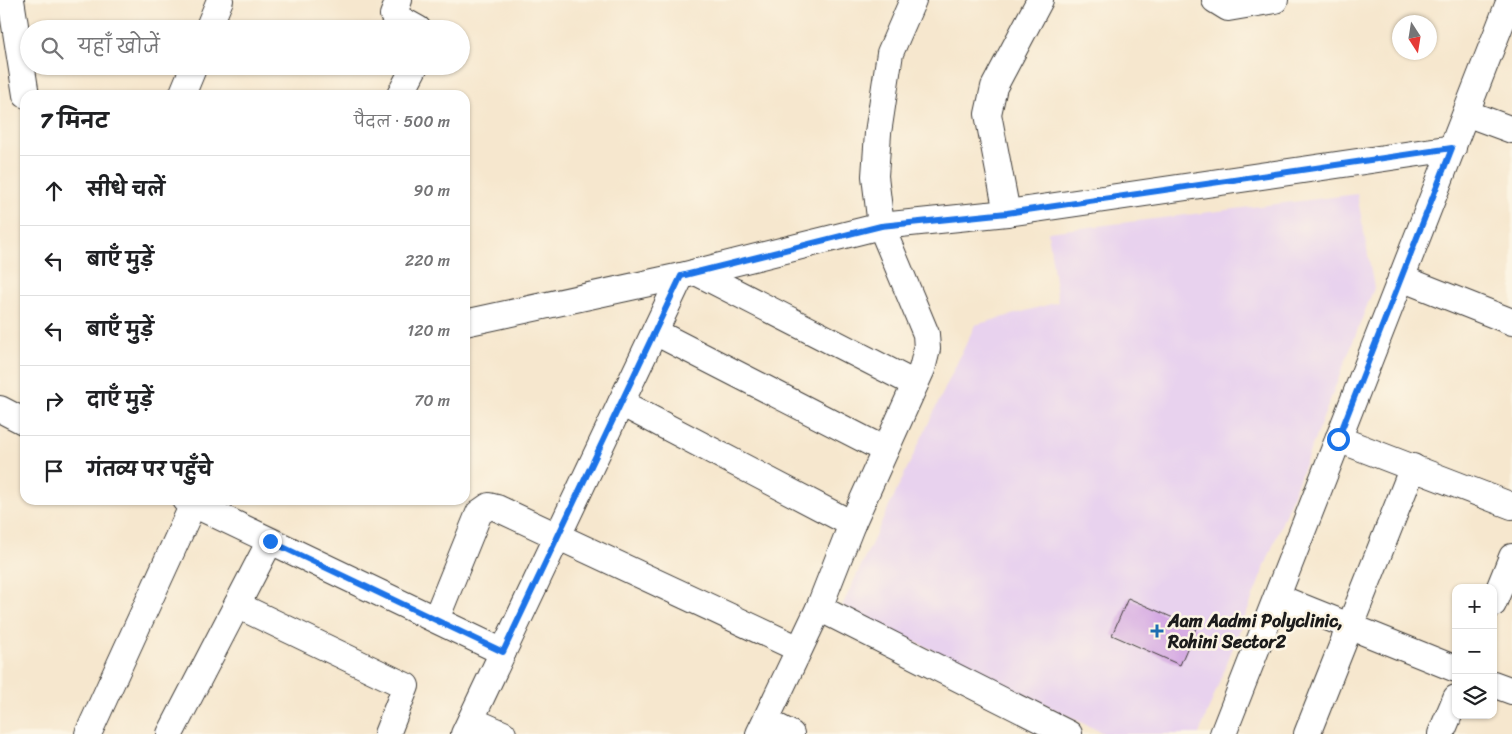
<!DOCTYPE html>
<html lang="hi">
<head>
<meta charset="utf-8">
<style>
	:root { --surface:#fff; --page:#f2f2f2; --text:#202124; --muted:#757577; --line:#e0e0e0 }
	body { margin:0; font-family:Sriracha,"Playpen Sans Deva",sans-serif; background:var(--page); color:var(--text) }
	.controls { position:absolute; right:15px; bottom:15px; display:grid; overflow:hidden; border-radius:10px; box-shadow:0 1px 4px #0004 }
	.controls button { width:45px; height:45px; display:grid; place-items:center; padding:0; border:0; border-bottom:1px solid var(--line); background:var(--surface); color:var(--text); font:25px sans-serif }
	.compass { position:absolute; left:1392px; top:15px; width:45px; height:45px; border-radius:50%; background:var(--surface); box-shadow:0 1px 4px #0004; rotate:168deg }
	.stop { position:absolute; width:15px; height:15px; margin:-11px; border:4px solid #1a73e8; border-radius:50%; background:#fff }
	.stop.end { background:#1a73e8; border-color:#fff; box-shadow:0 1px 5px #0008 }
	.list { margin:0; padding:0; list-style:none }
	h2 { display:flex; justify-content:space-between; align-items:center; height:65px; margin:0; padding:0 20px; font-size:21px }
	h2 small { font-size:16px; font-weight:400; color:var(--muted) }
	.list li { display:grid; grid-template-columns:32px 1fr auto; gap:15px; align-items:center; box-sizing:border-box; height:70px; padding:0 20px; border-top:1px solid var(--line) }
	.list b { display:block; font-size:19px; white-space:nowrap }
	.list em { font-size:16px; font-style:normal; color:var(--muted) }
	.icon { flex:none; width:28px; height:28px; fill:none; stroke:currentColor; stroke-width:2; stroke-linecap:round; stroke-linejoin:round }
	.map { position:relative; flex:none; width:1512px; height:734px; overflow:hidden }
	.search { position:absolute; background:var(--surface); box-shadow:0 1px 4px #0004; left:20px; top:20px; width:450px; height:55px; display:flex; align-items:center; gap:12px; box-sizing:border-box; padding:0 18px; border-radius:28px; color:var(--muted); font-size:19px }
	.panel { position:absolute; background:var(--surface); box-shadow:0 1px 4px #0004; left:20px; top:90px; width:450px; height:415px; border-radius:15px }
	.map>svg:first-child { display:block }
	.built { fill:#e8d2ee }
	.building { fill:#d4a7e3 }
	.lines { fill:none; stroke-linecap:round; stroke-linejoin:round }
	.minor-casing { stroke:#3d3a37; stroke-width:28 }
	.minor { stroke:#fff; stroke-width:26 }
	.route { stroke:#1a73e8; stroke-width:6 }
	.poi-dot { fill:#1f6fb2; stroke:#fcf5e5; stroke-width:2 }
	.labels { text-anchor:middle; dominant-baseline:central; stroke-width:5; stroke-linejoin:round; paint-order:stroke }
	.poi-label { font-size:18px; font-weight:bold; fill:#1c1c1c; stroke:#fcf5e5; text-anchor:start }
</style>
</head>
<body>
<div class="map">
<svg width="1512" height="734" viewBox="0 0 1512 734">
	<rect width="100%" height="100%" fill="#fcf5e5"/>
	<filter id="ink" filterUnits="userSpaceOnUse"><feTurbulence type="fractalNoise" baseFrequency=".02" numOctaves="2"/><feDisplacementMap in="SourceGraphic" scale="10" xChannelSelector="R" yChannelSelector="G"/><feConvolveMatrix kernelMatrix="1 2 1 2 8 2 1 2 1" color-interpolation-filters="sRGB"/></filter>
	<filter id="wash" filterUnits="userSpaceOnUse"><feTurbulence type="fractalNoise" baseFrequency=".0096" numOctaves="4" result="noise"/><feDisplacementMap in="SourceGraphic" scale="20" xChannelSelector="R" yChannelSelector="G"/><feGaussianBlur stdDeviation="1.12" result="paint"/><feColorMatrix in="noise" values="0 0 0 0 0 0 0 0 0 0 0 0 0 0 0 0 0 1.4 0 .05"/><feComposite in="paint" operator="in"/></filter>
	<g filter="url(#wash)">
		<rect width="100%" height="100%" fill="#f6e7ce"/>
		<polygon class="built" points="1357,194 1374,288 1199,734 1105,734 842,606 975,325 1058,302 1048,232"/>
		<g id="blocks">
			<polygon class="building" points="1128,598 1196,628 1180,665 1112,635"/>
		</g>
	</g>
	<g filter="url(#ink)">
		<use href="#blocks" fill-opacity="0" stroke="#3d3a37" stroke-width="1"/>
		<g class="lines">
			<defs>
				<g id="minor">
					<polyline points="11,0 26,95"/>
					<polyline points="399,0 393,15 418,29"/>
					<polyline points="1215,0 1228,8 1275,0"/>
					<polyline points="208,29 220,0"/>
					<polyline points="182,95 194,66"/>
					<polyline points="400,95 415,66"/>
					<polyline points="1466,113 1512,130"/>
					<polyline points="1007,213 988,114 994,87 1040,0"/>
					<polyline points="696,272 915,384"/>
					<polyline points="1401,278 1512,322"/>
					<polyline points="465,323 681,276 881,226 1007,213 1453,148"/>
					<polyline points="655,332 885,450"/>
					<polyline points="621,403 852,524"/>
					<polyline points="0,409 25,422"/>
					<polyline points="1338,439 1512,506"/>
					<polyline points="185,500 503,652"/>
					<polyline points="1277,597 1456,669"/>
					<polyline points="1493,604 1512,557"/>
					<polyline points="237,605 406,686 387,734"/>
					<polyline points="819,608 1069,734"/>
					<polyline points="436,619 479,513 489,506 497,508 799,649"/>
					<polyline points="1493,684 1512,691"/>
					<polyline points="471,720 503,734"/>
					<polyline points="766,721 791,734"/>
					<polyline points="88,734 195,500"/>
					<polyline points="170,734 270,541"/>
					<polyline points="464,734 681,276"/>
					<polyline points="759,734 819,608 852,524 922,369 927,349 926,334 881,226 875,176 878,133 890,53 913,0"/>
					<polyline points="1223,734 1510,0"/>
					<polyline points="1307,734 1413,467"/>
					<polyline points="1441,734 1456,698"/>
				</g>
			</defs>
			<use href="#minor" class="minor-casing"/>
			<use href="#minor" class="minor"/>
		</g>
	</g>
	<g class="lines" filter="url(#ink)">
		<polyline class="route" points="270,541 503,652 681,276 881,226 1007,213 1452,148 1338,439"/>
	</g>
	<path class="poi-dot" d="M1154.5 623.5h5v5h5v5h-5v5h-5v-5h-5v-5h5z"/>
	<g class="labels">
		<g class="poi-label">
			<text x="1168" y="621">Aam Aadmi Polyclinic,<tspan x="1168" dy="21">Rohini Sector2</tspan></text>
		</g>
	</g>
</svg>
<div class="controls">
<button>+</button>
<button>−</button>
<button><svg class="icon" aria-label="layers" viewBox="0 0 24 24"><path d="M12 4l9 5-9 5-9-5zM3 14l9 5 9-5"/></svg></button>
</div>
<svg class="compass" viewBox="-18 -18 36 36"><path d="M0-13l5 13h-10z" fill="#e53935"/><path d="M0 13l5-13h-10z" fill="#757577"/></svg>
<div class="stop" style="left:1338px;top:439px"></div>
<div class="stop end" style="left:270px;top:541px"></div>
<div class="search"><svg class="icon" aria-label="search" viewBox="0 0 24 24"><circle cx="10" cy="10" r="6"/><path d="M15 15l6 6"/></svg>यहाँ खोजें</div>
<section class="panel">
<h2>7 मिनट<small>पैदल · 500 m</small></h2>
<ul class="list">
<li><svg class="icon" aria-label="ahead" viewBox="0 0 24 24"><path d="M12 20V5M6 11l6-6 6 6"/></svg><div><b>सीधे चलें</b></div><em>90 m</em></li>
<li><svg class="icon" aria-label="left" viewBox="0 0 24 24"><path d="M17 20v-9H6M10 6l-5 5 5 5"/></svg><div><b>बाएँ मुड़ें</b></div><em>220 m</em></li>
<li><svg class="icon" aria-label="left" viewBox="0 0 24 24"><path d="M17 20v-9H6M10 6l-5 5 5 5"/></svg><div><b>बाएँ मुड़ें</b></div><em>120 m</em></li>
<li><svg class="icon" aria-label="right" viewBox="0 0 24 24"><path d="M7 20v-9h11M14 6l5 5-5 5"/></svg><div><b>दाएँ मुड़ें</b></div><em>70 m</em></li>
<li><svg class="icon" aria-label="arrive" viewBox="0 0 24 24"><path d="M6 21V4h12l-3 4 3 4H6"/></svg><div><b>गंतव्य पर पहुँचे</b></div></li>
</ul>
</section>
</div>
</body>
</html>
